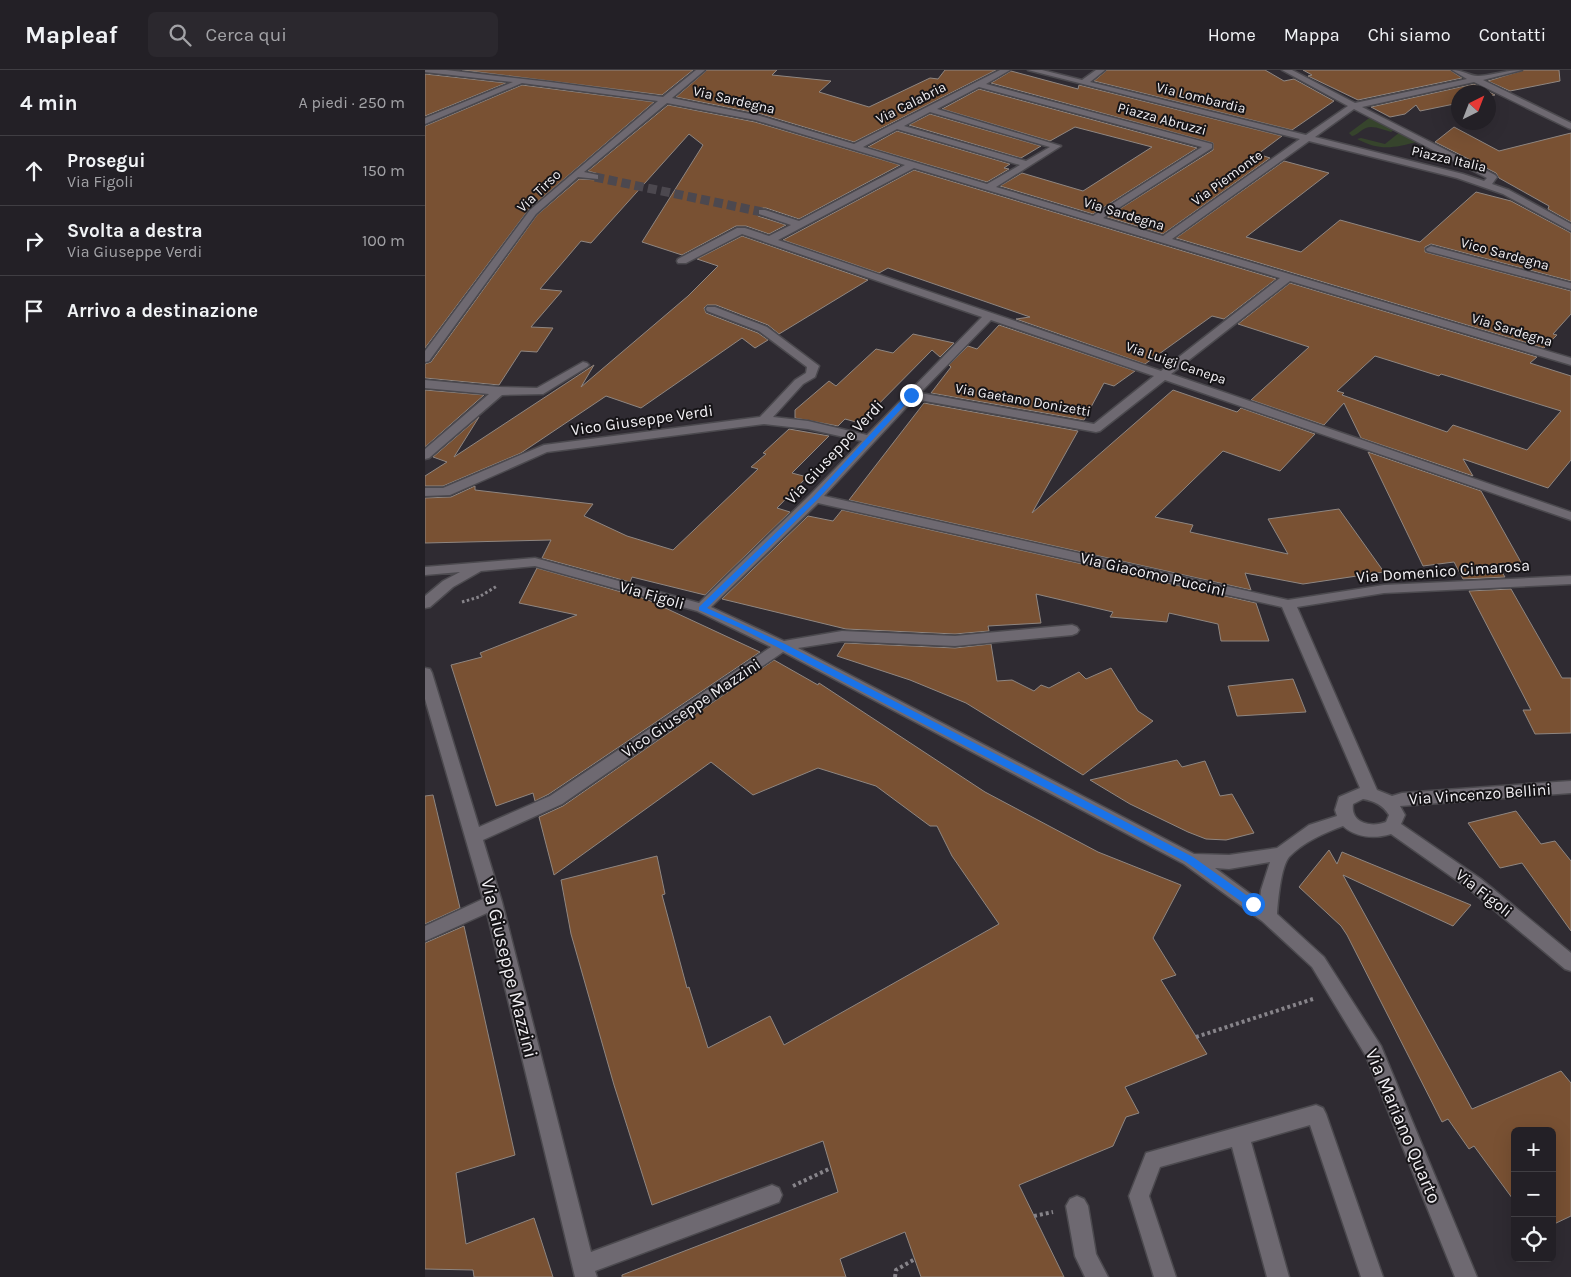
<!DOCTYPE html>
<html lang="it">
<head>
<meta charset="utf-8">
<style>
	:root { --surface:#232026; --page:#2b282e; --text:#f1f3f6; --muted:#a3a3a7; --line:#403e43 }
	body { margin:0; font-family:Karla,sans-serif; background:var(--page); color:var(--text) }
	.controls { position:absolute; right:15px; bottom:15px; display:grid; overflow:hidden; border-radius:8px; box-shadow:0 5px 20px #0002 }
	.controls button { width:45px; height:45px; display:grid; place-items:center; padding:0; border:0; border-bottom:1px solid var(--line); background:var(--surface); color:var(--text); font:25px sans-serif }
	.compass { position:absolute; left:1026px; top:15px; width:45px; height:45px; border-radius:50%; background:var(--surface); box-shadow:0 5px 20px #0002; rotate:42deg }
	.stop { position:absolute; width:15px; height:15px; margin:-11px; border:4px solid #1a73e8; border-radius:50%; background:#fff }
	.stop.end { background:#1a73e8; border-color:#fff; box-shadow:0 1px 5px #0008 }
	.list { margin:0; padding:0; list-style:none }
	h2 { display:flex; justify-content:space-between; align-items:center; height:65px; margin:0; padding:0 20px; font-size:21px }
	h2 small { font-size:16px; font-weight:400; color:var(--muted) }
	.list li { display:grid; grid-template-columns:32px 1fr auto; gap:15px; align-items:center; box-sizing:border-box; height:70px; padding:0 20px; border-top:1px solid var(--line) }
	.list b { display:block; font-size:19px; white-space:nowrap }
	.list p { margin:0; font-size:16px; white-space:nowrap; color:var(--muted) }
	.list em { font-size:16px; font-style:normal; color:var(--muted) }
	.icon { flex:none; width:28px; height:28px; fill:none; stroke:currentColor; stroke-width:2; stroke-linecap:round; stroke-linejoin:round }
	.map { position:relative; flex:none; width:1146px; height:1207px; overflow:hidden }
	header { display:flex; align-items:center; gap:30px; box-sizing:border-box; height:70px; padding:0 25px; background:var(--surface); border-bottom:1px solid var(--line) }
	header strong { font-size:24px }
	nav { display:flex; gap:28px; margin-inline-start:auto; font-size:18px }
	.search { width:350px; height:45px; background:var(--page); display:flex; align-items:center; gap:12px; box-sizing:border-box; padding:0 18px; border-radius:8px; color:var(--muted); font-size:19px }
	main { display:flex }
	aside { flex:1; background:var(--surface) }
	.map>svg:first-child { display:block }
	.green { fill:#36442c }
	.building { fill:#795133; stroke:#8f8681; fill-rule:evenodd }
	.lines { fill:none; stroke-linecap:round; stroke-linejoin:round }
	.minor-tunnel { stroke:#4c484f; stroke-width:9; stroke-dasharray:9 4.5; stroke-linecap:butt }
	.minor-casing { stroke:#4b494e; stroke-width:3 }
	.path-far1 { stroke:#87848a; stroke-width:3; stroke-dasharray:2.5 2.5; stroke-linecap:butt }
	.path { stroke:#87848a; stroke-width:4; stroke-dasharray:3 3; stroke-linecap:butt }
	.minor { fill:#6e6971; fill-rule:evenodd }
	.route { fill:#1a73e8 }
	.labels { text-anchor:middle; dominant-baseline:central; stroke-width:4; stroke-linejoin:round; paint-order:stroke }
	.far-street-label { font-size:14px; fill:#f1eff3; stroke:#161417 }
	.street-label { font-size:16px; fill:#f1eff3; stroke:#161417 }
	.near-street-label { font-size:19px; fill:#f1eff3; stroke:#161417 }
</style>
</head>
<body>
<header>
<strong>Mapleaf</strong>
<div class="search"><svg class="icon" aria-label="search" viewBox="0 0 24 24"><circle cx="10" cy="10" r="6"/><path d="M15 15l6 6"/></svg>Cerca qui</div>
<nav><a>Home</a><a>Mappa</a><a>Chi siamo</a><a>Contatti</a></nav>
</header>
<main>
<aside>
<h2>4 min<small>A piedi · 250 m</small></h2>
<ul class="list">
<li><svg class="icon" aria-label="ahead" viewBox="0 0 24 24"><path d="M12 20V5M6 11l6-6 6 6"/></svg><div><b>Prosegui</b><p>Via Figoli</p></div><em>150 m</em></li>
<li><svg class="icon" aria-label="right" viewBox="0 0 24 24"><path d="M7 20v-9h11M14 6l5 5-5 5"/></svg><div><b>Svolta a destra</b><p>Via Giuseppe Verdi</p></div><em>100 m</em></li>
<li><svg class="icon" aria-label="arrive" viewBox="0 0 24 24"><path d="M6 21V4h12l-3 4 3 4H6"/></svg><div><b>Arrivo a destinazione</b></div></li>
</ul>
</aside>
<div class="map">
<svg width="1146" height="1207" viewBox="0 0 1146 1207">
	<rect width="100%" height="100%" fill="#2f2b32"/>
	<g class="green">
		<path d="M947,46L970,59L966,62C959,60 948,55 941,58C935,60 933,65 927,66L924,63Z"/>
		<path d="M975,62L992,72C968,78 955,81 932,69L936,68L960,74Z"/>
	</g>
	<g class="building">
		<polygon points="37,0 268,0 237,25"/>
		<polygon points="282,0 352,0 347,5 406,11 394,22 444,37 505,8 513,9 520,0 571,0 429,72 336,44 251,27"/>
		<polygon points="682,0 840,0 859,11 869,9 909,31 867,60 669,11"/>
		<polygon points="878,0 1025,0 1037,8 933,30 883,6 887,5"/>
		<polygon points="1099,0 1134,0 1135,11 1085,21 1063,11"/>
		<polygon points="586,1 653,19 654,15 857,66 833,84 845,88 738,164 682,147 788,80 788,73 566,13"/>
		<polygon points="0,4 81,13 0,46"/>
		<polygon points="1049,14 1070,25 1064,26 1064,22 1034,22 1034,33 995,41 991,35 980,44 965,47 946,37"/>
		<polygon points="97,15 229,32 104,139 0,278 0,56"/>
		<polygon points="554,19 772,78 668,144 575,116 597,103 658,121 727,77 650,57 625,71 517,39"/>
		<polygon points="243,35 330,52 475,95 374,149 341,138 334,138 332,140 333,146 361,155 344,164 321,156 311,156 257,185 217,172 278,75 264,64 166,173 156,171 115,219 137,221 106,257 128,258 112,282 96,281 74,315 0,308 0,294 6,292 112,145 154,109 174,110 174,104 163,101"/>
		<polygon points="505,44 616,76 596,88 484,55"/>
		<polygon points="1029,57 1074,81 1146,63 1146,152 1123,139 1124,136 1074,108 1071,103 1010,72"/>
		<polygon points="472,61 585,94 579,98 584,99 562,112 443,77"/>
		<polygon points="859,91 904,103 821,167 876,182 915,150 995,172 1051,122 1086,131 1146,163 1146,211 1006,174 1000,177 1000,182 1146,221 1146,244 1128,264 1132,265 1119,278 751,168"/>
		<polygon points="489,100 851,209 799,249 787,246 720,294 591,249 605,247 463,198 454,203 358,170"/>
		<polygon points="317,166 443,210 354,264 343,255 291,235 282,235 279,238 281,243 333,263 343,270 330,278 317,268 216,338 181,326 96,383 18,416 0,416 0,406 22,392 8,387 54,347 29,387 169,295 156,317 263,226 293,196 272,189"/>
		<path d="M865,213L1112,287L1105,293L1146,306V390L1123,418L1038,389L1048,406L936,368L919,333L899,355L826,330L884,277L813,254ZM950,286L1014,306L1016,304L1136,341L1102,380L1028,355L1022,362L917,325L919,323L912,321Z"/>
		<polygon points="574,255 710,301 689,316 679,313 659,350 506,323 526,297 524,295 543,276 552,279"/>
		<polygon points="488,264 529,273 515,287 507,280 435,353 420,349 413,356 370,348 370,340 404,311 411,316 451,279 468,283"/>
		<polygon points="0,320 59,325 0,377"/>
		<polygon points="748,320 812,342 816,338 890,364 855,401 798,381 730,447 768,455 765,462 863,484 843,449 914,439 959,502 878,514 820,503 826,520 424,430 499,333 653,361 607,443"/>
		<polygon points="364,359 404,366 367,403 382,407 352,438 365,442 280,525 207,507 205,512 117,488 126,470 0,473 0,428 26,427 50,416 50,420 168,434 159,446 202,466 248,480 333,399 326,397 341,384 338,383"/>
		<polygon points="943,382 1056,421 1097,494 1073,496 1080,507 1038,509 1029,492 998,496"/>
		<polygon points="417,440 831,533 844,571 796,571 793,554 744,543 742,552 685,547 688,542 611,524 616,553 563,556 564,561 530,564 421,559 297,529 383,446 408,451"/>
		<polygon points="112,498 221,529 335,582 124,724 110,731 108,723 71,736 26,595 57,587 55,583 152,545 94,533"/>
		<polygon points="1086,519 1137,608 1146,608 1146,663 1110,664 1098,640 1106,640 1044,521"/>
		<polygon points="420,573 530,578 566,574 572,611 587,610 609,621 616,615 624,618 654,602 661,609 686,598 713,641 728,651 658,705 541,633 485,610 412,586"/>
		<polygon points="349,590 393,615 394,613 560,722 673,782 756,815 728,868 751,905 736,910 782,984 700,1017 714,1043 701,1047 688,1076 594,1115 639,1207 496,1207 480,1162 415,1189 421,1207 197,1207 197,1205 413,1122 398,1071 227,1135 189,1015 146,864 136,810 232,786 240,824 237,825 262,918 264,917 283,978 345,946 359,975 574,854 527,786 512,756 505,756 451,716 393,698 328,725 286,692 129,805 114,747 138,736"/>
		<polygon points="868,609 881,642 812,646 803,616"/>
		<polygon points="752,690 757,697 780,691 795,726 807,724 829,763 801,770 781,769 763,762 705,734 665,710"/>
		<polygon points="8,725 35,838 0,854 0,726"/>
		<polygon points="1091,741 1116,774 1130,771 1146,791 1146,861 1097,793 1075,798 1043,753"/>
		<polygon points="904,780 912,794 917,782 1046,835 1028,856 918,805 1047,1039 1136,1001 1146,1013 1146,1146 1127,1155 1127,1061 1090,1061 1090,1132 1049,1076 1044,1079 1023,1049 1017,1052 922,865 916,856 874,817"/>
		<polygon points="39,856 90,1085 31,1103 41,1174 109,1148 128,1207 49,1207 48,1200 0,1199 0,873"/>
	</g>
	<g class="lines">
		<polyline class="minor-tunnel" points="170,107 337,142"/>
		<defs>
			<g id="minor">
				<path d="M0,0H21L125,12L238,27L271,0H280L247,28L335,46L429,74L575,0H585L561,14L787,74V78L678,148L738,166L875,69L603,0H617L657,10L671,0H680L665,12L881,65L923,36L857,0H867L930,33L1042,9L1027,0C1038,0 1047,7 1054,6C1068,5 1082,0 1097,0L1058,10L1146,53V59L1143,58L1049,12L937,37L1070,105L1072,107L1067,114L1084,120L1146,154V161L1078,124L1032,108L884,71L747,169L1146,288V295L865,211L746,304L1146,442V450L740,310L675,361L671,362L489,329L399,426L863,530L959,515L1146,506V514L959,523L872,537L952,720L967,726L977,723L1146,711V723L975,736L980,745L976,754L1056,809L1146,883V901L1140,899L1044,819L966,764C950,769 931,768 918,756C901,762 877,773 864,787C856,797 853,830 852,844L899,887L956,976L1052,1207H1030L941,986L887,897L837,851L759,794L358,582L137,734L58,770L77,832L166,1182L347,1115L354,1118L357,1125L354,1132L170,1201L172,1207H150L62,843L0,871V856L58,829L0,629V598L5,599L7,603L54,757L125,726L346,577L272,541L110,496L56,501L28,517L5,537L0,538V526L18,511L35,502L0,505V497L110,488L274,533L385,425L437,371L383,359L339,354L122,382L25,425L0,426V418H18L119,375L335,347L370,310L381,303L382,297L334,261L282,241L281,239L282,237H290L342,257L394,296L390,307L378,314L348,347L383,351L442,365L557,247L317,164L261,193H253L252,191L253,189L312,158H320L344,166L366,155L334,144V140H340L374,151L480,95L330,50L242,33L159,102L173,105V109L153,107L111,144L4,291L0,292V281L105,140L233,31L97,13L0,54V48L88,12L0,2ZM554,17L777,77L668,146L571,117L636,76L512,39ZM929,39L1062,108L1059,111L1038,104L890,67ZM505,42L625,77L601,91L479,56ZM472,59L595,95L562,114L438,77ZM489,98L855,208L736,301L353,170ZM566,250L729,306L669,354L495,323ZM393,433L857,537L935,718L914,727L910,740L912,746L884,755L852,778L804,785L769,784L373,578L417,571L530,576L647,565L652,563L654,560L652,557L647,555L530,566L417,561L359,571L286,537ZM938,729C949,731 958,735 964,745L961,752C946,758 925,753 928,734ZM845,792L836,820L835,831L790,798L804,799Z"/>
				<polygon points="1006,176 1146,213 1146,219 1002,181 1001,179"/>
				<polygon points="158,292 162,293 164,295 162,297 118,324 77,325 4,388 0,389 0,379 64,324 0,318 0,310 74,317 112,318"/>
				<polygon points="891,1035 898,1038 901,1044 958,1207 936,1207 885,1055 826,1072 864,1207 842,1207 807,1077 735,1097 724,1126 751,1207 729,1207 704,1126 721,1083"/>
				<polygon points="652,1126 659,1129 663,1136 671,1184 683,1207 660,1207 650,1186 641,1136 645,1129"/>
			</g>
		</defs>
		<use href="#minor" class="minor-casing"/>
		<polyline class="path-far1" points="37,532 54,527 72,516"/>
		<g class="path">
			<polyline points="771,967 888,929"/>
			<polyline points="368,1116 406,1098"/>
			<polyline points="609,1146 628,1142"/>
			<polyline points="470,1207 471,1200 490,1189"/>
		</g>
		<use href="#minor" class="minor"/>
	</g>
	<polygon class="route" points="483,323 489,325 392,430 282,538 360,574 768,787 831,832 831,837 824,837 761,792 354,578 315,558 274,540 274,537 388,427"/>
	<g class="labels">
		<g class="far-street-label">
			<text transform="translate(776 28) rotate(14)">Via Lombardia</text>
			<text transform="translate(309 30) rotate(13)">Via Sardegna</text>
			<text transform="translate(486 33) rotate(-27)">Via Calabria</text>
			<text transform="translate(737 49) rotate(15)">Piazza Abruzzi</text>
			<text transform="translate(1024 89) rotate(13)">Piazza Italia</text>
			<text transform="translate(802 108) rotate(-36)">Via Piemonte</text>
			<text transform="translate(114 121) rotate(-44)">Via Tirso</text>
			<text transform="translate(699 144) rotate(17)">Via Sardegna</text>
			<text transform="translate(1080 184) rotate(15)">Vico Sardegna</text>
			<text transform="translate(1087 260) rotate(17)">Via Sardegna</text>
			<text transform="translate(751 293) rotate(19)">Via Luigi Canepa</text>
			<text transform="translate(598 330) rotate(10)">Via Gaetano Donizetti</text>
		</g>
		<g class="street-label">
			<text transform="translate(217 350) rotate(-8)">Vico Giuseppe Verdi</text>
			<text transform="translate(409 382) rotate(-47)">Via Giuseppe Verdi</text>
			<text transform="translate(1018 501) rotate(-4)">Via Domenico Cimarosa</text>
			<text transform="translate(728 504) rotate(13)">Via Giacomo Puccini</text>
			<text transform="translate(227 525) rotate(16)">Via Figoli</text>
			<text transform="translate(266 638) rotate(-34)">Vico Giuseppe Mazzini</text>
			<text transform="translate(1055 724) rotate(-4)">Via Vincenzo Bellini</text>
			<text transform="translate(1059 823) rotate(38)">Via Figoli</text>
		</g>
		<g class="near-street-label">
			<text transform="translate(84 898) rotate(76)">Via Giuseppe Mazzini</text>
			<text transform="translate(978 1056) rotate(67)">Via Mariano Quarto</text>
		</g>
	</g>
</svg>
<div class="controls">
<button>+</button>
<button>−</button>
<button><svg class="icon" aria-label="locate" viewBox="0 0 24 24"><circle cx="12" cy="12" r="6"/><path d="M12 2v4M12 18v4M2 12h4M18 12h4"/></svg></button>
</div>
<svg class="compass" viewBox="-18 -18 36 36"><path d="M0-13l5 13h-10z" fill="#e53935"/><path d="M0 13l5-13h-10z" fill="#a3a3a7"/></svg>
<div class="stop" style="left:828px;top:834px"></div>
<div class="stop end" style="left:486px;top:325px"></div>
</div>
</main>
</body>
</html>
